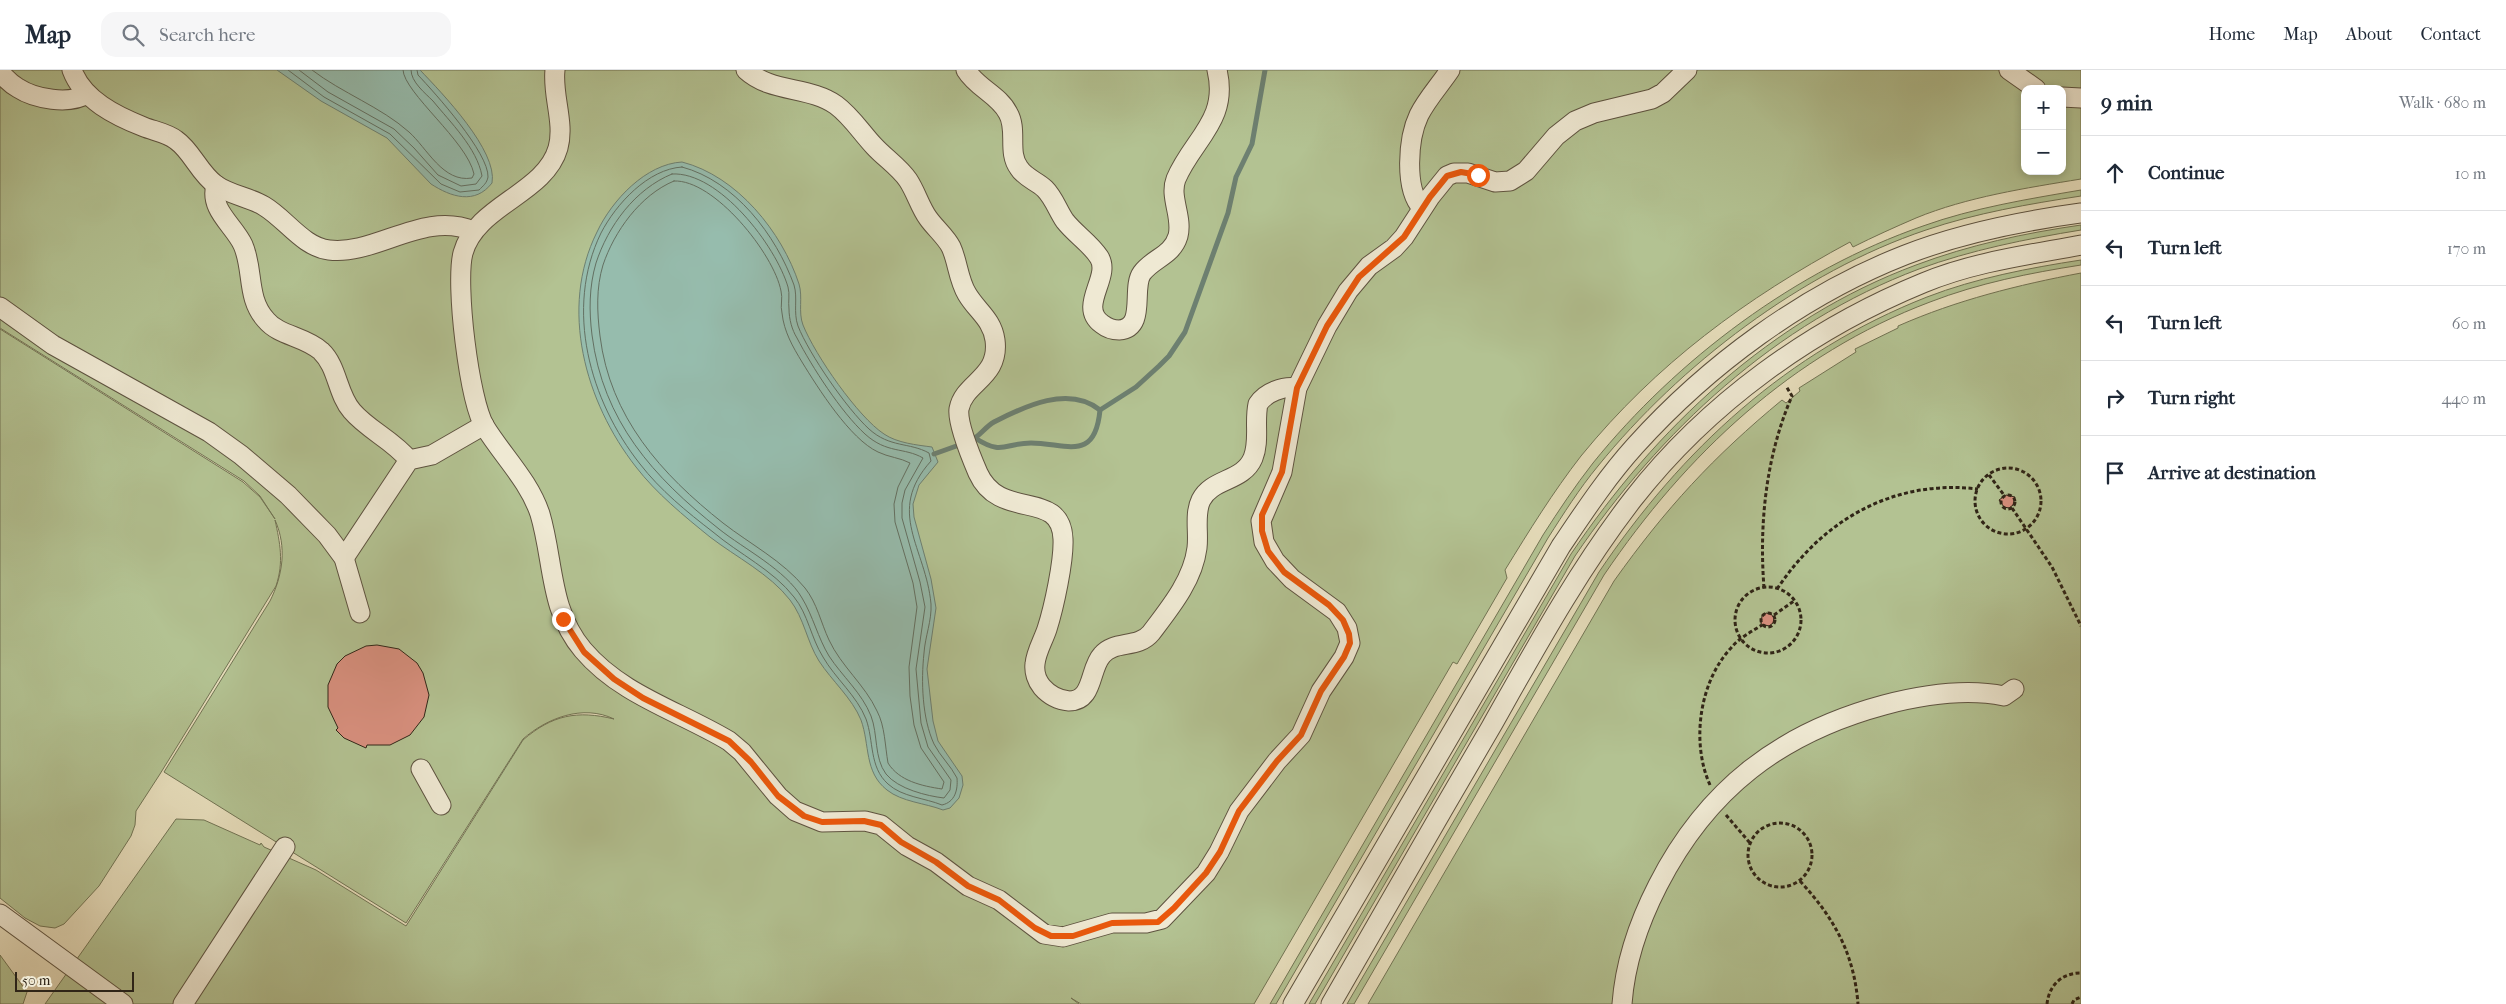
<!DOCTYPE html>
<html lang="en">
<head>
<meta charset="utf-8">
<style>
	:root { --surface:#fff; --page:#f6f6f7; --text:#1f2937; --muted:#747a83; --line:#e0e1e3 }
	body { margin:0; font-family:"IM FELL French Canon",serif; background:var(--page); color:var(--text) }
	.controls { position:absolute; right:15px; top:15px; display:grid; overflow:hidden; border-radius:10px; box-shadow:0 2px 8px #0003 }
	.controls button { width:45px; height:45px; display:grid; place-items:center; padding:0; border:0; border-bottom:1px solid var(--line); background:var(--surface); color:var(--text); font:25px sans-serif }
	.scale { position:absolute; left:15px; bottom:12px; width:119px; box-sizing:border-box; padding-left:5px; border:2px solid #302517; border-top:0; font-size:14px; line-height:18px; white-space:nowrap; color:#302517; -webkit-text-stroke:4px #efe9d3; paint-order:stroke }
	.stop { position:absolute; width:15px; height:15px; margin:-11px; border:4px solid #ea580c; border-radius:50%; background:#fff }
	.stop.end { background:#ea580c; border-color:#fff; box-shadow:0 1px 5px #0008 }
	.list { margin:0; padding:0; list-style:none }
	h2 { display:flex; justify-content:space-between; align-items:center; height:65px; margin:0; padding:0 20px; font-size:21px }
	h2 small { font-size:16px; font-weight:400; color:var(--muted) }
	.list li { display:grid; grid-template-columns:32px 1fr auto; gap:15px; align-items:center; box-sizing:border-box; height:75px; padding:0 20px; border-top:1px solid var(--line) }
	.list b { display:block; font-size:19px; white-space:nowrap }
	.list em { font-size:16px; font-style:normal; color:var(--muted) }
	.icon { flex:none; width:28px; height:28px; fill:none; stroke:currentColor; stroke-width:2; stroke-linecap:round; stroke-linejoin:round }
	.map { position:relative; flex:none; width:2081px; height:934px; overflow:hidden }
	header { display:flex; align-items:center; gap:30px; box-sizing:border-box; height:70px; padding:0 25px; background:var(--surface); border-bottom:1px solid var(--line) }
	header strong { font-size:24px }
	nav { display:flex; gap:28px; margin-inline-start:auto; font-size:18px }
	.search { width:350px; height:45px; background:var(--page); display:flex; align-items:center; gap:12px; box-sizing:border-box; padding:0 18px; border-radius:15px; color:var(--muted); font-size:19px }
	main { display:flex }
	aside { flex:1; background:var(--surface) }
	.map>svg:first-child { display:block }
	.green { fill:#b3c292; stroke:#727454; fill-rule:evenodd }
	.water { fill:#96bcad; stroke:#6d8071 }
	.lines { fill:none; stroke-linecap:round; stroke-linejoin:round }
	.shore { stroke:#637062; stroke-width:1 }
	.stream { stroke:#6d8071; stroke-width:5 }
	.building { fill:#d9907f; stroke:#302517 }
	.minor-casing { stroke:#5e5340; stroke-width:21 }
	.path { stroke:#302517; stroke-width:3; stroke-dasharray:4 2.5; stroke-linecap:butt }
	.minor { stroke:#efe9d3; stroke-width:19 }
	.route { stroke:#ea580c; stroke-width:6 }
</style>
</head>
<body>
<header>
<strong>Map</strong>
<div class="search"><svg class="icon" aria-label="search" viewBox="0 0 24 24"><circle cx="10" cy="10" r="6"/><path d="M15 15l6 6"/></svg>Search here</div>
<nav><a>Home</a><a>Map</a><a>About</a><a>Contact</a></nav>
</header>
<main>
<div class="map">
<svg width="2081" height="934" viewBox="0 0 2081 934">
	<rect width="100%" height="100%" fill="#e6ddbb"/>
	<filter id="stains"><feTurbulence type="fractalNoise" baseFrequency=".004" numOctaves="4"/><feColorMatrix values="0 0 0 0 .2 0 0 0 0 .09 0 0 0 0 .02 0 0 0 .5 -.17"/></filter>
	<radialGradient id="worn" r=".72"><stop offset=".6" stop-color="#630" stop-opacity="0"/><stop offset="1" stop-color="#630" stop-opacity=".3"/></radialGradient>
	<g class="green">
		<path d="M0,0H2081V109C2026,118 1967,127 1916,148C1895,157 1873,167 1853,177L1850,172C1746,228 1656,294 1581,386C1553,422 1529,461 1505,500L1507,508L1457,594L1453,592L1254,934H1081L1071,928L1079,934H45L176,749L204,750L260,775L261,773L264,777L316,800L406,856L523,670C552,645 577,640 614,649C583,634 547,648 523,669L406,853L164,702L270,531C283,505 287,477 275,450C280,473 284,492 276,516L160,704L136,741L135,755L131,766L99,816L64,854L55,858L40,856L25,848L0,828V259L243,412L260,427L275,449L260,426L244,411L0,258ZM2025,19H2062V101H2025Z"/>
		<path d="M2081,120V126C2029,134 1976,143 1926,160C1801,202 1680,295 1598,396C1579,419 1564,443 1548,468L1276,934H1270L1543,465C1559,440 1575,416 1593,393C1677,289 1796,200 1923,156C1973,138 2028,129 2081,120Z"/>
		<path d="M2081,155V160C2026,169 1971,180 1919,199C1775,253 1660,361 1575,486L1315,934H1309L1571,484C1656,358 1771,249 1916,195C1969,175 2025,163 2081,155Z"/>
		<path d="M2081,190V195C2030,203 1979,213 1930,232C1792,284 1686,384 1604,505L1354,934H1347L1599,502C1682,379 1787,282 1927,227C1976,208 2029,198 2081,190Z"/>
		<path d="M2081,203V934H1368L1614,511C1666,438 1713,387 1782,330L1786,333L1800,321L1799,318L1856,282L1855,279L1898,258V256C1957,230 2018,215 2081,203Z"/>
		<polygon points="0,885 27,922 23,934 0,934"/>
	</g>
	<g class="water">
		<path d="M277,0H420C442,23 498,81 492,113C475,135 451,127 431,114L387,68L321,31Z"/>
		<path d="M682,92C737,106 782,162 799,214C803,227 798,242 803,255C815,285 858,347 884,364C897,373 917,375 932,377L938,392L919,415L913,434L914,447L931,509L936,538L927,599L933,651L938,671L962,706L963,715L959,728L950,738L943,740C925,733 902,732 887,720C864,702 870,675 861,650C852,628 832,611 819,591C807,572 804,548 790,530C770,504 736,487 710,467C684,446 656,423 636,397C585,332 559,238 597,162C612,130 646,94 682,92Z"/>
	</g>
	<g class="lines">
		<g class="shore">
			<path d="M288,0L324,27L390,64L441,114L460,122L479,120C483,116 487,113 488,107C489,83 435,23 418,5L417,0"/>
			<path d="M299,0L328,22L394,59L414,78L438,105L461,116L476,114L482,106C477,78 450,52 433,31C425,23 411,12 411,0"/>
			<path d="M312,0C342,23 381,37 409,62C427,78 443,113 472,108L474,104C467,71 404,23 403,0"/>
			<path d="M682,97C735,111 776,165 794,215C798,228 793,242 798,256C809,284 847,339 869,359C890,378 909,372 929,383L931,391C885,442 926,478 931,534C932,550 925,567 924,583C921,611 922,648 934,674C940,686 951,696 957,708C958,720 955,732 942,735C925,728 902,727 888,714C869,697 874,671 866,649C857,626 835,608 823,587C811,568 808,544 794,527C773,500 739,484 713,462C687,442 660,420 640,394C590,331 564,239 601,163C616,134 648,99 682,97Z"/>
			<path d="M672,104C719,101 776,176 788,217C790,224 788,232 789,239C789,249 792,260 797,268C812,297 841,342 865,364C887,384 904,377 923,388L905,420L902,433V448L920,512L925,537L916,599L921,653L928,677L951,710L950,720L944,728C927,726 898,719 886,704C874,688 878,664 871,646C862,623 842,606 829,586C818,568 813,546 802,528C786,500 744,479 719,459C653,407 603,351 592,265C589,241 589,217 596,193C608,156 635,119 672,104Z"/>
			<path d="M674,111C714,109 774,184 781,221C783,228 780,236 782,243C784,262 793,277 802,292C818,318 850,369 878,382C888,387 901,388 910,393L898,417L894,434L895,452L913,513L917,537L909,597L910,626L914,655L921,678L944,712L942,719C922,716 899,711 888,693C885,676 885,656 877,641C865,615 841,596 829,570C821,553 817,533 805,518C783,491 750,474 723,453C661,404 610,347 600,266C597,242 596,218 603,195C614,162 640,125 674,111Z"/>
		</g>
		<g class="stream">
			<path d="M975,368C1003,386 1004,373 1031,373C1066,373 1095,393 1100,340"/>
			<path d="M970,371C979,367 985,357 994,352C1025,336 1069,315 1100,340L1136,317L1159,296L1169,286L1185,262L1228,143L1236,107L1252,74L1265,0"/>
			<polyline points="934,384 962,374"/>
		</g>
	</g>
	<g class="building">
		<polygon points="2006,425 2015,427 2013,435 2009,438 2004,437 1999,430"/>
		<polygon points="1766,543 1771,544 1774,548 1773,553 1769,556 1761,554 1762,546"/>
		<polygon points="377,575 399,579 417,593 423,603 429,625 424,647 410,665 390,675 367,675 366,678 344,668 336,660 338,658 328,637 328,615 337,594 345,586 366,576"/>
	</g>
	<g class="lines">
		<defs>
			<g id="minor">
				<path d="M72,0C83,30 116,46 144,57C154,61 167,63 176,70C192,81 199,103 216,115C230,125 249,127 264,136C286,149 303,177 329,180C375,186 424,140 473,161"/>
				<path d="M555,0C552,25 565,53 558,78C545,124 476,135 463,183C455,213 469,331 485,357C503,386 529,411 540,444C554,491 549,540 583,580C621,625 679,641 729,671L742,682L778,726L795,741L822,752L865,751L881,755L907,776L936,792L968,816L999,830L1044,864L1063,867L1112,853H1146L1162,849L1206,803L1219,782L1239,741L1277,691L1301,665L1321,621L1344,587L1350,573L1347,558L1337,542L1292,509L1275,491L1264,472L1261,451L1282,402L1297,318L1327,256L1348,221L1369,196L1394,178L1404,167L1430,127L1447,106L1454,103H1468L1495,112L1510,111L1526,101L1556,66L1575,51L1594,43L1652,29L1663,23L1687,0"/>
				<path d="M746,0C771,23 809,16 836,35C851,46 861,62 874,76C885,88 899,97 908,110C916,122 920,137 928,148C935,158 946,167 951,177C958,192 958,209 967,224C977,241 992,249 995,270C1000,308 964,312 959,339C957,353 972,389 978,403C1000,452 1061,418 1063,469C1064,491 1054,537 1047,559C1043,571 1036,582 1035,594C1034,602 1037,611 1042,617C1049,625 1058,630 1069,631C1094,631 1089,599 1102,585C1114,570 1138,579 1151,563C1170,538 1193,510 1197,478C1199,463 1194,444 1201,430C1212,408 1243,412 1253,388C1260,371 1254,352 1258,334C1266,322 1283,316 1297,318"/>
				<path d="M966,0C977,18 999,25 1008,43C1018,60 1007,82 1019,98C1025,108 1037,111 1045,119C1054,128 1058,141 1065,151C1075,164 1090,173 1099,187C1112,207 1077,236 1102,254C1107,258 1113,260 1119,260C1147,258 1131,218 1142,203C1153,188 1172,186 1178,166C1183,147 1169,127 1176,109C1193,69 1229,50 1217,0"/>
				<polyline points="2009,0 2036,19"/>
				<path d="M0,2C5,8 11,14 18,18C35,29 69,35 87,24"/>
				<polyline points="2062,27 2081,28"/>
				<path d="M216,115C209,140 234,155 243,175C254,200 246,228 266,250C279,266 304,266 321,281C338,297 337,324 352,341C368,360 393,370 409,390"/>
				<path d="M1422,138C1404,119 1408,68 1419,45C1427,29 1440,15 1450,0"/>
				<polyline points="0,237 53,275 209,362 241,385 288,425 327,465 344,488 360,543"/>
				<polyline points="344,488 409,390 432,385 484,355"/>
				<polyline points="421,699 441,735"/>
				<polyline points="0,844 123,934"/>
				<polyline points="183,934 285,777"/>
				<path d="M1293,934L1561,476C1584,442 1607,407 1635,376C1708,295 1803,225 1905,185C1961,163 2022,151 2081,143"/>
				<path d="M1331,934C1384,842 1437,749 1491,657C1535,579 1578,500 1633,429C1708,333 1811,259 1923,213C1973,192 2028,185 2081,175"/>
				<path d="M1622,934C1625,893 1639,852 1658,815C1707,719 1780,663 1884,635C1922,625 1965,618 2004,626L2014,619"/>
			</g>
		</defs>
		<use href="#minor" class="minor-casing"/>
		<g class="path">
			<circle cx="2008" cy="431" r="33"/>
			<polyline points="1989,405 2004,425"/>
			<circle cx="2008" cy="432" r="7"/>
			<polyline points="2012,438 2052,497 2081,556"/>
			<circle cx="1768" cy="550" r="33"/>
			<path d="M1764,518C1759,453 1766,386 1792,326L1786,316"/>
			<path d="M1777,519C1823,450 1893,409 1978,419"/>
			<circle cx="1768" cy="550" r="7"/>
			<polyline points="1774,545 1794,531"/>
			<path d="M1710,715C1691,673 1699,612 1731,578C1739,568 1751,562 1762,555"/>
			<polyline points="1726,745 1750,773"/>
			<circle cx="1780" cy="785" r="32"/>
			<path d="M1800,811C1834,848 1854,883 1858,934"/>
			<path d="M2047,934C2049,915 2062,903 2081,903"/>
			<polyline points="2072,934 2074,930 2081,927"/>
		</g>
		<use href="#minor" class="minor"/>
	</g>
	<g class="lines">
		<polyline class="route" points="563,549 584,582 614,609 643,628 729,671 751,692 778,726 804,746 822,752 864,751 881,755 901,772 936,792 968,816 999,830 1035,858 1051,866 1073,866 1112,853 1158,852 1174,838 1206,803 1220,782 1239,741 1277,691 1301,665 1321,621 1344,587 1350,573 1349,564 1343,550 1329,535 1284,502 1268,481 1262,461 1262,445 1282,402 1297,318 1327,256 1359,207 1404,167 1430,127 1447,106 1461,102 1478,105"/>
	</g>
	<rect width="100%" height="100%" filter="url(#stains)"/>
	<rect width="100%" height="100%" fill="url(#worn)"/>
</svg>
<div class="controls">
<button>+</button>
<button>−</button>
</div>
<div class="scale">50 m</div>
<div class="stop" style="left:1478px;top:105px"></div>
<div class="stop end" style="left:563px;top:549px"></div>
</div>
<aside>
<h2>9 min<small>Walk · 680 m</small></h2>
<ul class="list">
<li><svg class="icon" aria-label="ahead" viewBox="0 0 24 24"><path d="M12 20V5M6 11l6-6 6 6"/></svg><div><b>Continue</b></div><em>10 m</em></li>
<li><svg class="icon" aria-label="left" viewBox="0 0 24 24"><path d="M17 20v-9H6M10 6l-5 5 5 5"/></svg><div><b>Turn left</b></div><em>170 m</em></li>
<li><svg class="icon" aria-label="left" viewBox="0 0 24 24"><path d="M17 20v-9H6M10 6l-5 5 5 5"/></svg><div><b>Turn left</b></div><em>60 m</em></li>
<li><svg class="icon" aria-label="right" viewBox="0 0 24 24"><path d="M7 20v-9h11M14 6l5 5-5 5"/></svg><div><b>Turn right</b></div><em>440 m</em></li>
<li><svg class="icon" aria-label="arrive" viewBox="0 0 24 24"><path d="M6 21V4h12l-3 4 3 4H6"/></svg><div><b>Arrive at destination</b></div></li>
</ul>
</aside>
</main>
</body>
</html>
